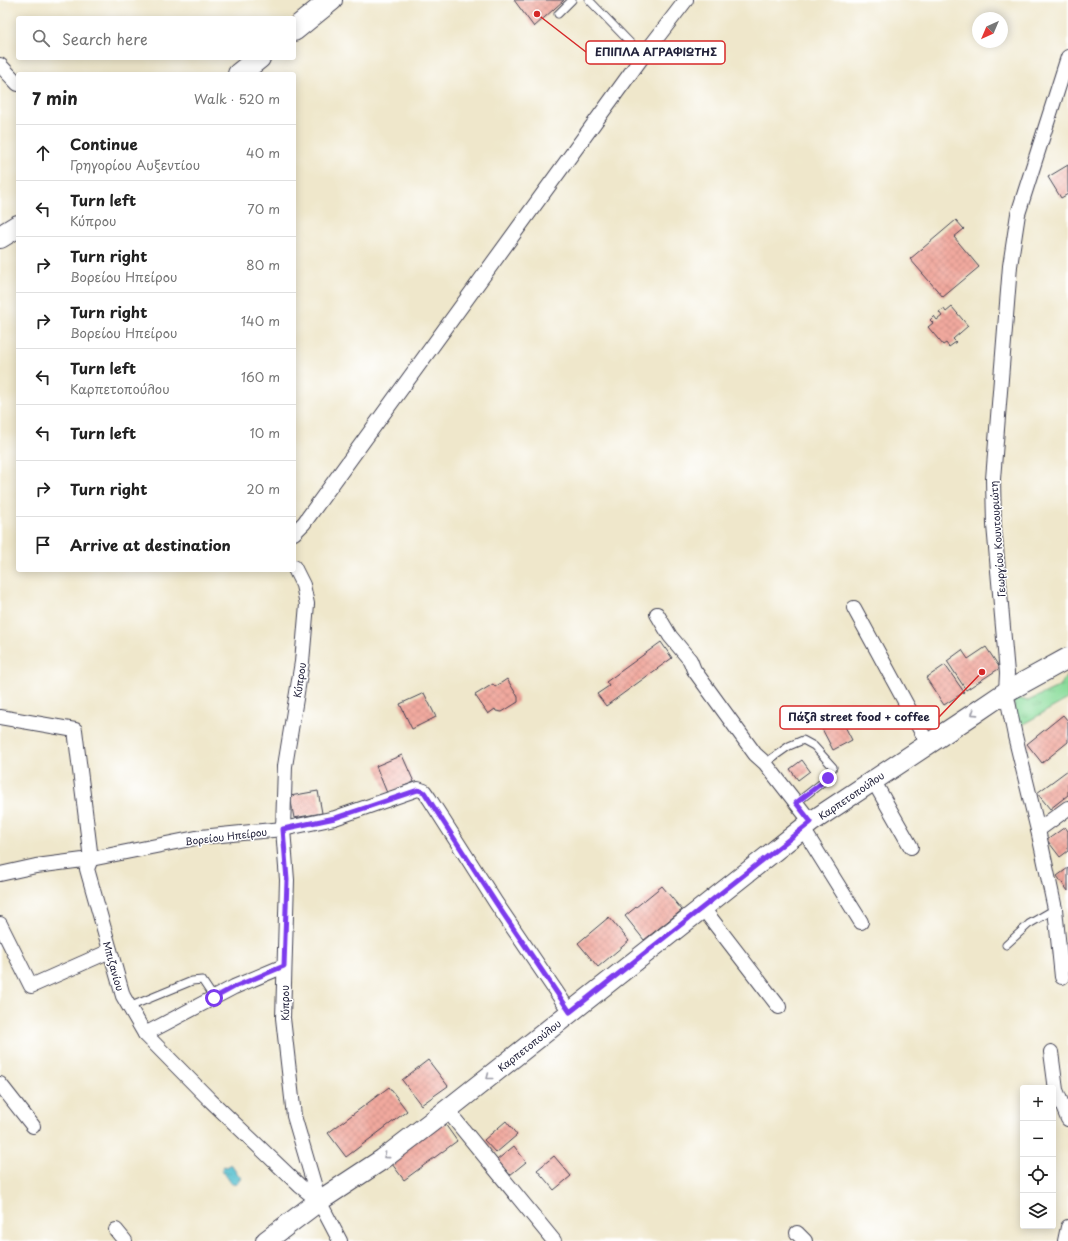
<!DOCTYPE html>
<html lang="en">
<head>
<meta charset="utf-8">
<style>
	:root { --surface:#fff; --page:#f6f6f6; --text:#222; --muted:#767676; --line:#e0e0e0 }
	body { margin:0; font-family:"Playpen Sans",sans-serif; background:var(--page); color:var(--text) }
	.controls { position:absolute; right:12px; bottom:12px; display:grid; overflow:hidden; border-radius:4px; box-shadow:0 2px 10px #0003 }
	.controls button { width:36px; height:36px; display:grid; place-items:center; padding:0; border:0; border-bottom:1px solid var(--line); background:var(--surface); color:var(--text); font:20px sans-serif }
	.compass { position:absolute; left:972px; top:12px; width:36px; height:36px; border-radius:50%; background:var(--surface); box-shadow:0 2px 10px #0003; rotate:224deg }
	.stop { position:absolute; width:12px; height:12px; margin:-9px; border:3px solid #7c3aed; border-radius:50%; background:#fff }
	.stop.end { background:#7c3aed; border-color:#fff; box-shadow:0 1px 4px #0008 }
	.list { margin:0; padding:0; list-style:none }
	h2 { display:flex; justify-content:space-between; align-items:center; height:52px; margin:0; padding:0 16px; font-size:17px }
	h2 small { font-size:13px; font-weight:400; color:var(--muted) }
	.list li { display:grid; grid-template-columns:26px 1fr auto; gap:12px; align-items:center; box-sizing:border-box; height:56px; padding:0 16px; border-top:1px solid var(--line) }
	.list b { display:block; font-size:15px; white-space:nowrap }
	.list p { margin:0; font-size:13px; white-space:nowrap; color:var(--muted) }
	.list em { font-size:13px; font-style:normal; color:var(--muted) }
	.icon { flex:none; width:22px; height:22px; fill:none; stroke:currentColor; stroke-width:2; stroke-linecap:round; stroke-linejoin:round }
	.map { position:relative; flex:none; width:1068px; height:1241px; overflow:hidden }
	.search { position:absolute; background:var(--surface); box-shadow:0 2px 10px #0003; left:16px; top:16px; width:280px; height:44px; display:flex; align-items:center; gap:10px; box-sizing:border-box; padding:0 14px; border-radius:4px; color:var(--muted); font-size:15px }
	.panel { position:absolute; background:var(--surface); box-shadow:0 2px 10px #0003; left:16px; top:72px; width:280px; height:500px; border-radius:4px }
	.map>svg:first-child { display:block }
	.park { fill:url(#park-tufts); stroke:#57806c }
	.water { fill:url(#water-ripples); stroke:#3c7185 }
	.building { fill:url(#building-cross-hatch) }
	.lines { fill:none; stroke-linecap:round; stroke-linejoin:round }
	.lane-casing { stroke:#414051; stroke-width:9 }
	.street-casing { stroke:#414051; stroke-width:16 }
	.secondary-casing { stroke:#414051; stroke-width:22 }
	.primary-casing { stroke:#414051; stroke-width:24 }
	.lane { stroke:#fff; stroke-width:7 }
	.street { stroke:#fff; stroke-width:14 }
	.secondary { stroke:#fff; stroke-width:20 }
	.primary { stroke:#fff; stroke-width:22 }
	.oneway { stroke:#9c9ca7 }
	.route { stroke:#7c3aed; stroke-width:5 }
	.labels { text-anchor:middle; dominant-baseline:central; stroke-width:3; stroke-linejoin:round; paint-order:stroke }
	.street-label { font-size:10px; fill:#22223b; stroke:#fff }
	.leader { fill:none; stroke:#d62828; stroke-width:1.5 }
	.callout-dot { fill:#d62828; stroke:#fff; stroke-width:1.5 }
	.callout { fill:#fff; stroke:#d62828; stroke-width:1.5 }
	.callout-label { font-size:11px; text-anchor:middle; font-weight:bold; fill:#22223b }
</style>
</head>
<body>
<div class="map">
<svg width="1068" height="1241" viewBox="0 0 1068 1241">
	<defs>
		<pattern id="park-tufts" width="24" height="20" patternUnits="userSpaceOnUse"><rect width="24" height="20" fill="#8cdd9c"/><path d="M3 7l-1-3M5 7V3M7 7l1-3M15 17l-1-3M17 17v-4M19 17l1-3" fill="none" stroke="#78bd87"/></pattern>
		<pattern id="water-ripples" width="26" height="14" patternUnits="userSpaceOnUse"><rect width="26" height="14" fill="#55c0cf"/><path d="M2 4q2-2 4 0t4 0M15 11q2-2 4 0t4 0" fill="none" stroke="#469ca9"/></pattern>
		<pattern id="building-cross-hatch" width="8" height="8" patternUnits="userSpaceOnUse"><rect width="8" height="8" fill="#f1a99e"/><path d="M0 0l8 8M0 8l8-8" fill="none" stroke="#ce9189"/></pattern>
	</defs>
	<rect width="100%" height="100%" fill="#fff"/>
	<filter id="ink" filterUnits="userSpaceOnUse"><feTurbulence type="fractalNoise" baseFrequency=".025" numOctaves="2"/><feDisplacementMap in="SourceGraphic" scale="8" xChannelSelector="R" yChannelSelector="G"/><feConvolveMatrix kernelMatrix="1 2 1 2 8 2 1 2 1" color-interpolation-filters="sRGB"/></filter>
	<filter id="wash" filterUnits="userSpaceOnUse"><feTurbulence type="fractalNoise" baseFrequency=".012" numOctaves="4" result="noise"/><feDisplacementMap in="SourceGraphic" scale="16" xChannelSelector="R" yChannelSelector="G"/><feGaussianBlur stdDeviation="0.9" result="paint"/><feColorMatrix in="noise" values="0 0 0 0 0 0 0 0 0 0 0 0 0 0 0 0 0 1.4 0 .05"/><feComposite in="paint" operator="in"/></filter>
	<g filter="url(#wash)">
		<rect width="100%" height="100%" fill="#efe7cb"/>
		<polygon class="park" points="1068,673 1068,699 1016,728 1013,697 1028,701 1060,686"/>
		<polygon class="water" points="230,1164 241,1178 240,1180 235,1184 232,1184 223,1172 221,1171 224,1166 227,1167"/>
		<g id="blocks">
			<g class="building">
				<polygon points="514,0 564,0 534,27"/>
				<polygon points="1068,165 1068,194 1061,198 1048,177"/>
				<polygon points="956,220 964,229 954,237 979,267 943,297 910,259"/>
				<polygon points="952,307 968,326 953,339 956,342 949,347 946,343 943,345 928,327 933,323 930,320 934,316 937,320 942,316 939,312 944,309 946,312"/>
				<polygon points="661,642 672,658 606,706 597,694 609,686 606,682"/>
				<polygon points="986,647 1000,668 966,690 947,661 962,650 968,659"/>
				<polygon points="945,665 964,692 944,705 926,678"/>
				<polygon points="507,679 518,697 518,702 502,712 496,711 495,709 488,714 475,695 493,684 495,687"/>
				<polygon points="424,693 436,717 412,729 400,704"/>
				<polygon points="837,711 852,740 833,750 818,721"/>
				<polygon points="1063,715 1068,721 1068,742 1042,763 1027,744"/>
				<polygon points="402,755 414,782 387,793 376,766"/>
				<polygon points="802,760 810,771 798,780 790,769"/>
				<polygon points="1068,770 1068,795 1050,809 1037,793"/>
				<polygon points="318,791 322,813 294,818 290,796"/>
				<polygon points="1065,827 1068,831 1068,851 1060,857 1047,840"/>
				<polygon points="1068,868 1068,891 1057,876"/>
				<polygon points="662,886 682,910 644,940 625,916"/>
				<polygon points="609,917 629,941 598,967 578,943"/>
				<polygon points="428,1060 448,1086 421,1105 402,1080"/>
				<polygon points="389,1087 407,1111 346,1157 328,1133"/>
				<polygon points="440,1117 457,1141 404,1180 386,1156"/>
				<polygon points="506,1121 517,1135 496,1153 484,1140"/>
				<polygon points="514,1146 526,1162 510,1175 497,1160"/>
				<polygon points="554,1156 571,1176 554,1190 537,1170"/>
			</g>
		</g>
	</g>
	<g filter="url(#ink)">
		<use href="#blocks" fill-opacity="0" stroke="#414051" stroke-width="1"/>
		<g class="lines">
			<defs>
				<g id="lane">
					<polyline points="589,0 643,56"/>
					<polyline points="558,14 572,0"/>
					<polyline points="765,763 789,746 803,740 814,746 833,767 828,778 796,803"/>
					<polyline points="1006,945 1029,924 1055,909"/>
					<polyline points="129,1007 192,981 202,980 214,998"/>
				</g>
				<g id="street">
					<polyline points="0,65 18,84"/>
					<polyline points="294,533 304,523 643,56 686,0"/>
					<polyline points="294,567 303,585 307,604 302,662 285,766 283,829 287,880 283,1018 294,1116 319,1201 340,1241"/>
					<polyline points="854,608 928,744"/>
					<polyline points="657,614 670,636 690,660 694,670 755,754 765,763 811,822"/>
					<polyline points="0,717 75,730 91,859 87,869 123,996 145,1034 210,1100 300,1186 319,1201"/>
					<polyline points="873,780 911,847"/>
					<polyline points="803,829 861,922"/>
					<polyline points="1038,830 1068,808"/>
					<polyline points="0,874 36,866 91,859 201,837 283,829 335,818 418,789 424,791 429,798 496,903 570,1012"/>
					<polyline points="702,907 779,1007"/>
					<polyline points="0,924 31,986 110,951"/>
					<polyline points="1062,977 1055,909 1038,830 1015,736 1006,692 1007,673 994,525 993,479 1010,266 1018,214 1068,57"/>
					<polyline points="145,1034 234,987 284,966"/>
					<polyline points="1051,1052 1056,1090 1068,1119"/>
					<polyline points="0,1084 33,1126"/>
					<polyline points="447,1110 554,1241"/>
					<polyline points="116,1230 125,1241"/>
					<polyline points="797,1233 805,1241"/>
					<polyline points="1065,1241 1068,1227"/>
				</g>
				<polyline id="secondary" points="266,1241 319,1201 383,1159 447,1110 811,822 975,713 1006,692 1068,658"/>
				<g id="primary">
					<polyline points="294,30 331,0"/>
					<polyline points="239,74 259,58"/>
					<polyline points="0,237 18,226"/>
				</g>
			</defs>
			<use href="#lane" class="lane-casing"/>
			<use href="#street" class="street-casing"/>
			<use href="#secondary" class="secondary-casing"/>
			<use href="#primary" class="primary-casing"/>
			<use href="#lane" class="lane"/>
			<use href="#street" class="street"/>
			<use href="#secondary" class="secondary"/>
			<use href="#primary" class="primary"/>
		</g>
		<defs><path id="oneway-chevron" d="M-2-3.5L2.5 0L-2 3.5" fill="none" stroke-width="1.6" stroke-linecap="round" stroke-linejoin="round"/></defs>
		<g class="oneway">
			<use href="#oneway-chevron" transform="translate(974 713) rotate(147)"/>
			<use href="#oneway-chevron" transform="translate(489 1077) rotate(142)"/>
			<use href="#oneway-chevron" transform="translate(386 1156) rotate(144)"/>
		</g>
	</g>
	<g class="lines" filter="url(#ink)">
		<polyline class="route" points="214,998 234,987 284,966 287,880 283,829 335,818 418,790 424,792 496,903 570,1012 811,822 796,803 828,778"/>
	</g>
	<g class="labels">
		<g class="street-label">
			<text transform="translate(997 539) rotate(-94)">Γεωργίου Κουντουριώτη</text>
			<text transform="translate(299 680) rotate(-81)">Κύπρου</text>
			<text transform="translate(851 795) rotate(-34)">Καρπετοπούλου</text>
			<text transform="translate(226 836) rotate(-7)">Βορείου Ηπείρου</text>
			<text transform="translate(114 966) rotate(74)">Μπιζανίου</text>
			<text transform="translate(284 1003) rotate(-90)">Κύπρου</text>
			<text transform="translate(529 1045) rotate(-38)">Καρπετοπούλου</text>
		</g>
	</g>
	<path class="leader" d="M537 14L586 52M982 672L939 717"/>
	<g class="callout-dot">
		<circle cx="537" cy="14" r="4"/>
		<circle cx="982" cy="672" r="4"/>
	</g>
	<g class="callout">
		<rect x="586" y="41" width="139" height="23" rx="4"/>
		<rect x="780" y="706" width="159" height="23" rx="4"/>
	</g>
	<g class="callout-label">
		<text x="656" y="56">ΕΠΙΠΛΑ ΑΓΡΑΦΙΩΤΗΣ</text>
		<text x="859" y="721">Πάζλ street food + coffee</text>
	</g>
</svg>
<div class="controls">
<button>+</button>
<button>−</button>
<button><svg class="icon" aria-label="locate" viewBox="0 0 24 24"><circle cx="12" cy="12" r="6"/><path d="M12 2v4M12 18v4M2 12h4M18 12h4"/></svg></button>
<button><svg class="icon" aria-label="layers" viewBox="0 0 24 24"><path d="M12 4l9 5-9 5-9-5zM3 14l9 5 9-5"/></svg></button>
</div>
<svg class="compass" viewBox="-18 -18 36 36"><path d="M0-13l5 13h-10z" fill="#e53935"/><path d="M0 13l5-13h-10z" fill="#767676"/></svg>
<div class="stop" style="left:214px;top:998px"></div>
<div class="stop end" style="left:828px;top:778px"></div>
<div class="search"><svg class="icon" aria-label="search" viewBox="0 0 24 24"><circle cx="10" cy="10" r="6"/><path d="M15 15l6 6"/></svg>Search here</div>
<section class="panel">
<h2>7 min<small>Walk · 520 m</small></h2>
<ul class="list">
<li><svg class="icon" aria-label="ahead" viewBox="0 0 24 24"><path d="M12 20V5M6 11l6-6 6 6"/></svg><div><b>Continue</b><p>Γρηγορίου Αυξεντίου</p></div><em>40 m</em></li>
<li><svg class="icon" aria-label="left" viewBox="0 0 24 24"><path d="M17 20v-9H6M10 6l-5 5 5 5"/></svg><div><b>Turn left</b><p>Κύπρου</p></div><em>70 m</em></li>
<li><svg class="icon" aria-label="right" viewBox="0 0 24 24"><path d="M7 20v-9h11M14 6l5 5-5 5"/></svg><div><b>Turn right</b><p>Βορείου Ηπείρου</p></div><em>80 m</em></li>
<li><svg class="icon" aria-label="right" viewBox="0 0 24 24"><path d="M7 20v-9h11M14 6l5 5-5 5"/></svg><div><b>Turn right</b><p>Βορείου Ηπείρου</p></div><em>140 m</em></li>
<li><svg class="icon" aria-label="left" viewBox="0 0 24 24"><path d="M17 20v-9H6M10 6l-5 5 5 5"/></svg><div><b>Turn left</b><p>Καρπετοπούλου</p></div><em>160 m</em></li>
<li><svg class="icon" aria-label="left" viewBox="0 0 24 24"><path d="M17 20v-9H6M10 6l-5 5 5 5"/></svg><div><b>Turn left</b></div><em>10 m</em></li>
<li><svg class="icon" aria-label="right" viewBox="0 0 24 24"><path d="M7 20v-9h11M14 6l5 5-5 5"/></svg><div><b>Turn right</b></div><em>20 m</em></li>
<li><svg class="icon" aria-label="arrive" viewBox="0 0 24 24"><path d="M6 21V4h12l-3 4 3 4H6"/></svg><div><b>Arrive at destination</b></div></li>
</ul>
</section>
</div>
</body>
</html>
